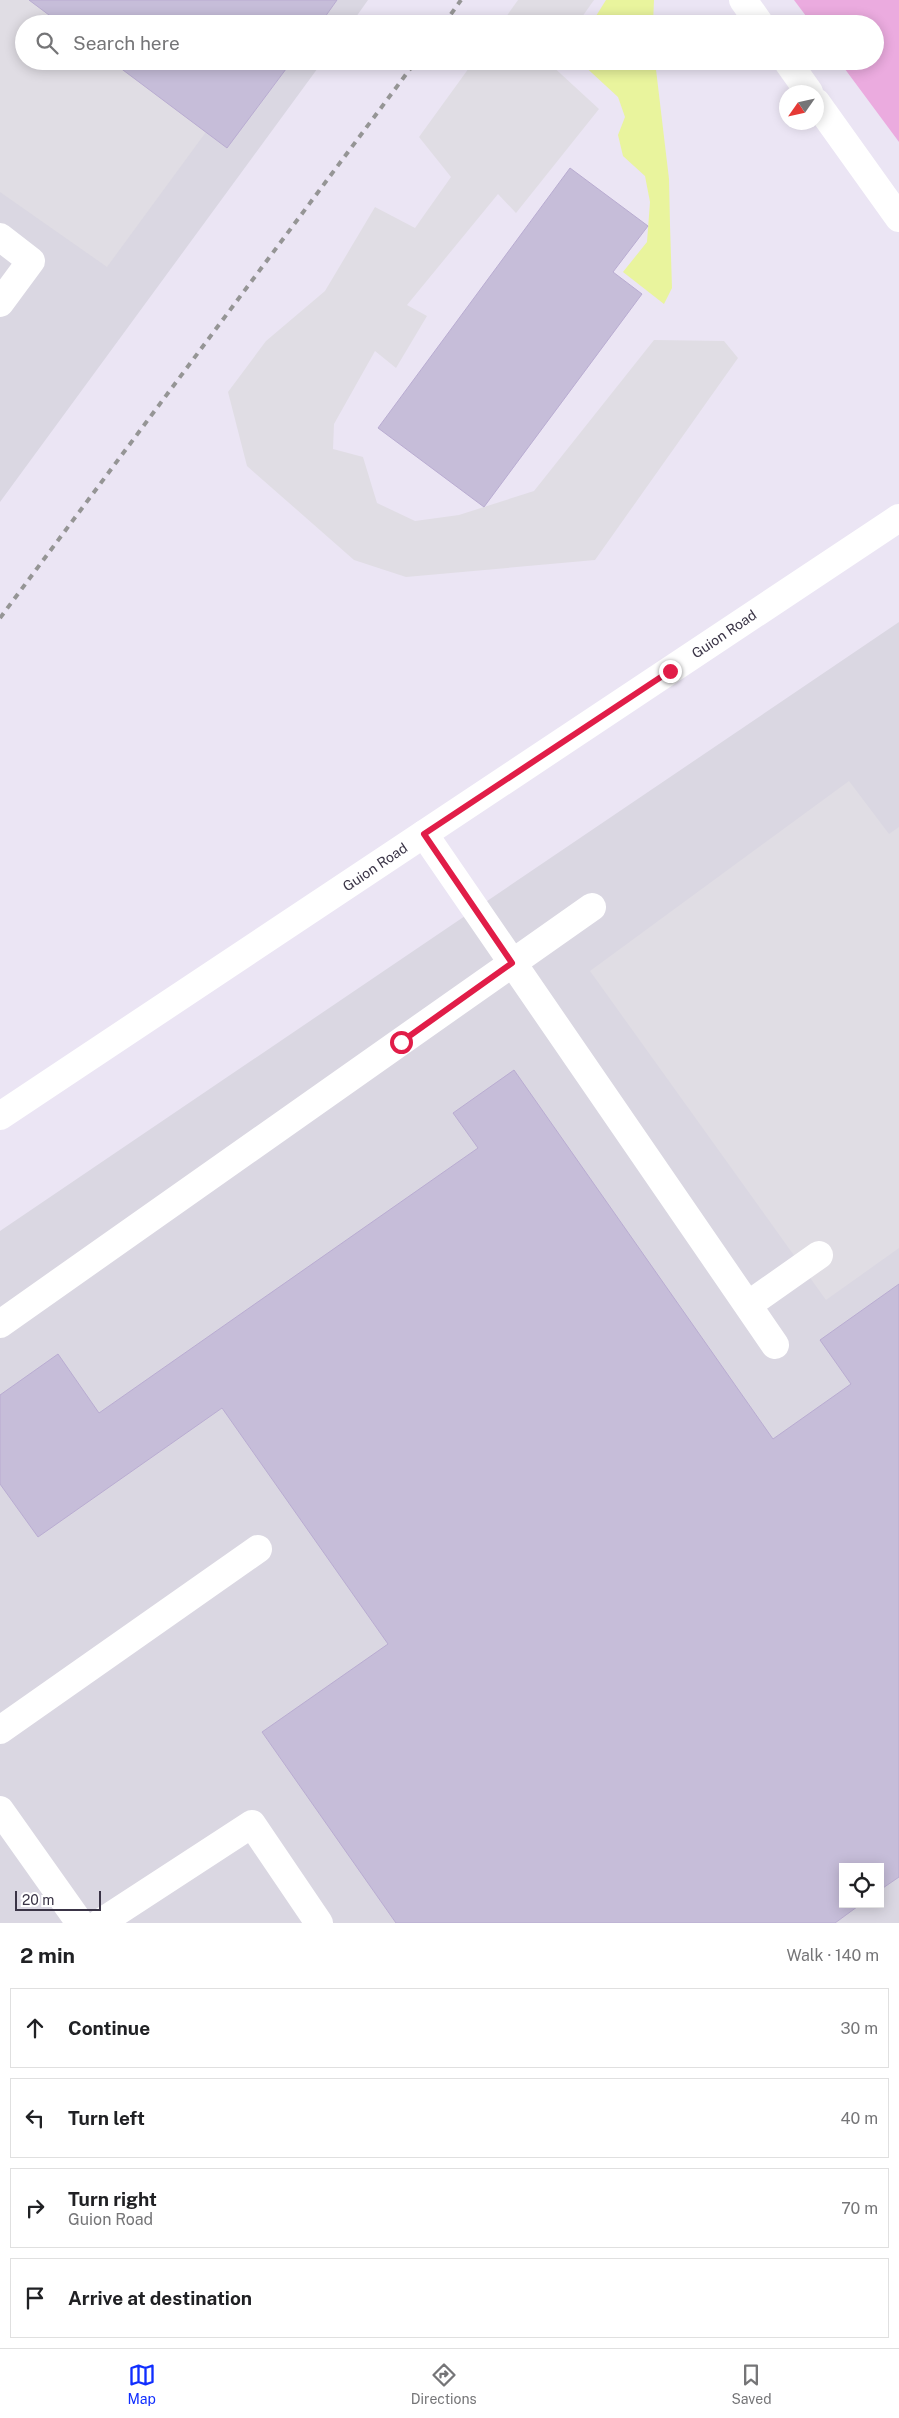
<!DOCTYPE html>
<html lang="en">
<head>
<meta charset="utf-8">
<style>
	:root { --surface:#fff; --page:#f2f2f2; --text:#202124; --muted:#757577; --line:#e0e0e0; --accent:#102eff }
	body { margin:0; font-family:"Public Sans",sans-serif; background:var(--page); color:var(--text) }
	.controls { position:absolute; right:15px; bottom:15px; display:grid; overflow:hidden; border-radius:0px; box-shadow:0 2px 12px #0003 }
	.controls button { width:45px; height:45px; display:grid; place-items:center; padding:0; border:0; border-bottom:1px solid var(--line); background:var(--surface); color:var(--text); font:25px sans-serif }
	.compass { position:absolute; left:779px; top:85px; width:45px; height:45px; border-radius:50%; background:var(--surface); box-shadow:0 2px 12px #0003; rotate:236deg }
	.scale { position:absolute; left:15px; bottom:12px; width:86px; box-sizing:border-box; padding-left:5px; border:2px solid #3a3446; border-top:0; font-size:14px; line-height:18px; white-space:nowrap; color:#3a3446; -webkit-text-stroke:4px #fff; paint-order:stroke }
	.stop { position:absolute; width:15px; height:15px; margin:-11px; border:4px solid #e11d48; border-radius:50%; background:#fff }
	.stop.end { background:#e11d48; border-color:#fff; box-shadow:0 1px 5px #0008 }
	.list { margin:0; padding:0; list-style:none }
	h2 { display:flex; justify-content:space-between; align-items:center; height:65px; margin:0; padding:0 20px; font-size:21px }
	h2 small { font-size:16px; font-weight:400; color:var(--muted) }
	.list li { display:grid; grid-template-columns:32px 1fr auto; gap:15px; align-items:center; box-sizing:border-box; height:80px; margin:0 10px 10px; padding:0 10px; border:1px solid var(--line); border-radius:0px }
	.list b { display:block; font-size:19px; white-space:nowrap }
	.list p { margin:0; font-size:16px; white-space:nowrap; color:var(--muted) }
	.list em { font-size:16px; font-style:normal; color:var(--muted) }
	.icon { flex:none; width:28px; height:28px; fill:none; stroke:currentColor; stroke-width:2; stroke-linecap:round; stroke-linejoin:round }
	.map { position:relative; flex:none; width:899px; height:1923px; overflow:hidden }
	.search { position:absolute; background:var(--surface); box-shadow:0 2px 12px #0003; left:15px; right:15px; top:15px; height:55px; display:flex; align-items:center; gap:12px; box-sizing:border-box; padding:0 18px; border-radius:28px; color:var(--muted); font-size:19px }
	.sheet { height:425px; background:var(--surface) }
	nav { display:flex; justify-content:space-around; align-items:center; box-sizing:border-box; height:70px; border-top:1px solid var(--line); background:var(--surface); font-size:14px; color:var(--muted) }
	nav a { display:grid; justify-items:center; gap:2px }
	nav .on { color:var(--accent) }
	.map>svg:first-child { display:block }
	.industrial { fill:#dad7e2; fill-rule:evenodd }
	.green { fill:#ebabdf }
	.parking { fill:#e0dde4 }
	.water { fill:#e9f49d }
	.building { fill:#c6bdd9; stroke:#b9acd1 }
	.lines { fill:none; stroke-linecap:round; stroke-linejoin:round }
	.minor { stroke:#fff; stroke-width:28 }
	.rail { stroke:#959595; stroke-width:4; stroke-dasharray:6 6; stroke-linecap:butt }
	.route { stroke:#e11d48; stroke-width:6 }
	.labels { text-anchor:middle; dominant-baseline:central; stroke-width:4.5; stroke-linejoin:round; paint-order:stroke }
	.street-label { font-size:14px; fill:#3a3446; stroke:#fff }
</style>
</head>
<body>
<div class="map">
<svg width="899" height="1923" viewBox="0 0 899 1923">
	<rect width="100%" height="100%" fill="#ebe5f4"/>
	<g class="industrial">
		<polygon points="0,0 368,0 351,24 24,24 24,61 323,61 0,502"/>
		<path d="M899,622V1923H0V1231ZM843,1867H880V1904H843Z"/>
	</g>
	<polygon class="green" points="794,0 899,0 899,142 839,61 875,61 875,24 812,24"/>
	<g class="parking">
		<polygon points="0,0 29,0 61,24 24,24 24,61 111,61 206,132 107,267 0,192"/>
		<polygon points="518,0 594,0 577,24 501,24"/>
		<polygon points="474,61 550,61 549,63 599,109 516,213 498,194 407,305 427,316 396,368 375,351 334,424 333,449 363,457 377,503 415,521 459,515 534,491 654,340 724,341 738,358 595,560 406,577 354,560 247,466 228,392 266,341 325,291 375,207 415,228 451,177 419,137"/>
		<polygon points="849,781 889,834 899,827 899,1248 826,1300 590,971"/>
	</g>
	<g class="water">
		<polygon points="606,0 654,0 653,24 591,24"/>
		<polygon points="579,61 655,61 669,179 670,225 672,288 664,304 623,272 647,242 650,202 645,176 623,156 618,135 625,117 618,97"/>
	</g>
	<g class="building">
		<polygon points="29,0 337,0 320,24 61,24"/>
		<polygon points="111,61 292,61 227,148"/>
		<polygon points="570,168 648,226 613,272 642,294 484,507 378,428"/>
		<polygon points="514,1070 773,1439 851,1384 820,1340 899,1284 899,1877 880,1890 880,1867 843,1867 843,1904 861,1904 835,1923 396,1923 262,1732 388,1644 222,1408 38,1537 0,1484 0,1395 58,1354 99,1413 478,1148 453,1113"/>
	</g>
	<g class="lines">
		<g class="minor">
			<polyline points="743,0 760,24"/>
			<polyline points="787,61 809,92"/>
			<polyline points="816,102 899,218"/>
			<polyline points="0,237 31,261 0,303"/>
			<polyline points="424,834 775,1345"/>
			<polyline points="0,1116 899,518"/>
			<polyline points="748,1305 819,1255"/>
			<polyline points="0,1324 592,907"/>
			<polyline points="0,1730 258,1549"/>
			<polyline points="0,1810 80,1923"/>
			<polyline points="100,1923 252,1824 319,1923"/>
		</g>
		<g class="rail">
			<polyline points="444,24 461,0"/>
			<polyline points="0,618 416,61"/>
		</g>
	</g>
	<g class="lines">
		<polyline class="route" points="401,1042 512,963 424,834 670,671"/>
	</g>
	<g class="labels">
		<g class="street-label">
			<text transform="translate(724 634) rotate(-34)">Guion Road</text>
			<text transform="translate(375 867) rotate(-34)">Guion Road</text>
		</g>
	</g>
</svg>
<div class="controls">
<button><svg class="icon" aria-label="locate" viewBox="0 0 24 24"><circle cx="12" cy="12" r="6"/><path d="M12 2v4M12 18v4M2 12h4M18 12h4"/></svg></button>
</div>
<svg class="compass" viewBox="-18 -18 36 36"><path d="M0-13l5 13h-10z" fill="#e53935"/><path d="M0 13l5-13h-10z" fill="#757577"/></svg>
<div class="scale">20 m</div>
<div class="stop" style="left:401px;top:1042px"></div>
<div class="stop end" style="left:670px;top:671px"></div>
<div class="search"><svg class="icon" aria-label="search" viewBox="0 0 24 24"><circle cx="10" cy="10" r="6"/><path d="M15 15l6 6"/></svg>Search here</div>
</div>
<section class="sheet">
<h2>2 min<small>Walk · 140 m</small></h2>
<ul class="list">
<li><svg class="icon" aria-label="ahead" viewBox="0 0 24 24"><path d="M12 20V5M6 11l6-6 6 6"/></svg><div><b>Continue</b></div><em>30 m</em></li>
<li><svg class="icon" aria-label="left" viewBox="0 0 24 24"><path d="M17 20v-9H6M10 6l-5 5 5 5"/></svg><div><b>Turn left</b></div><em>40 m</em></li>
<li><svg class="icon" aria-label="right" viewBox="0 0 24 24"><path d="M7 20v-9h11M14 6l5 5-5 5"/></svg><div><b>Turn right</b><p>Guion Road</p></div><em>70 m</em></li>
<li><svg class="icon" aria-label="arrive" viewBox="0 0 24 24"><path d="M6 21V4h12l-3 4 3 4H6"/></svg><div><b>Arrive at destination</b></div></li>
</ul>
</section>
<nav>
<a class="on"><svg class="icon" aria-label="map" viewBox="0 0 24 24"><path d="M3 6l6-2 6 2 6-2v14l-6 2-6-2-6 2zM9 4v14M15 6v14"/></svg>Map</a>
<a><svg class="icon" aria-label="directions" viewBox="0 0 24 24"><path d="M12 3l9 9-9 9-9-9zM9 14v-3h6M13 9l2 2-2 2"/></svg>Directions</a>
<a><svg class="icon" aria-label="saved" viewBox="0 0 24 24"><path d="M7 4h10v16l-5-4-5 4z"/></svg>Saved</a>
</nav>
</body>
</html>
